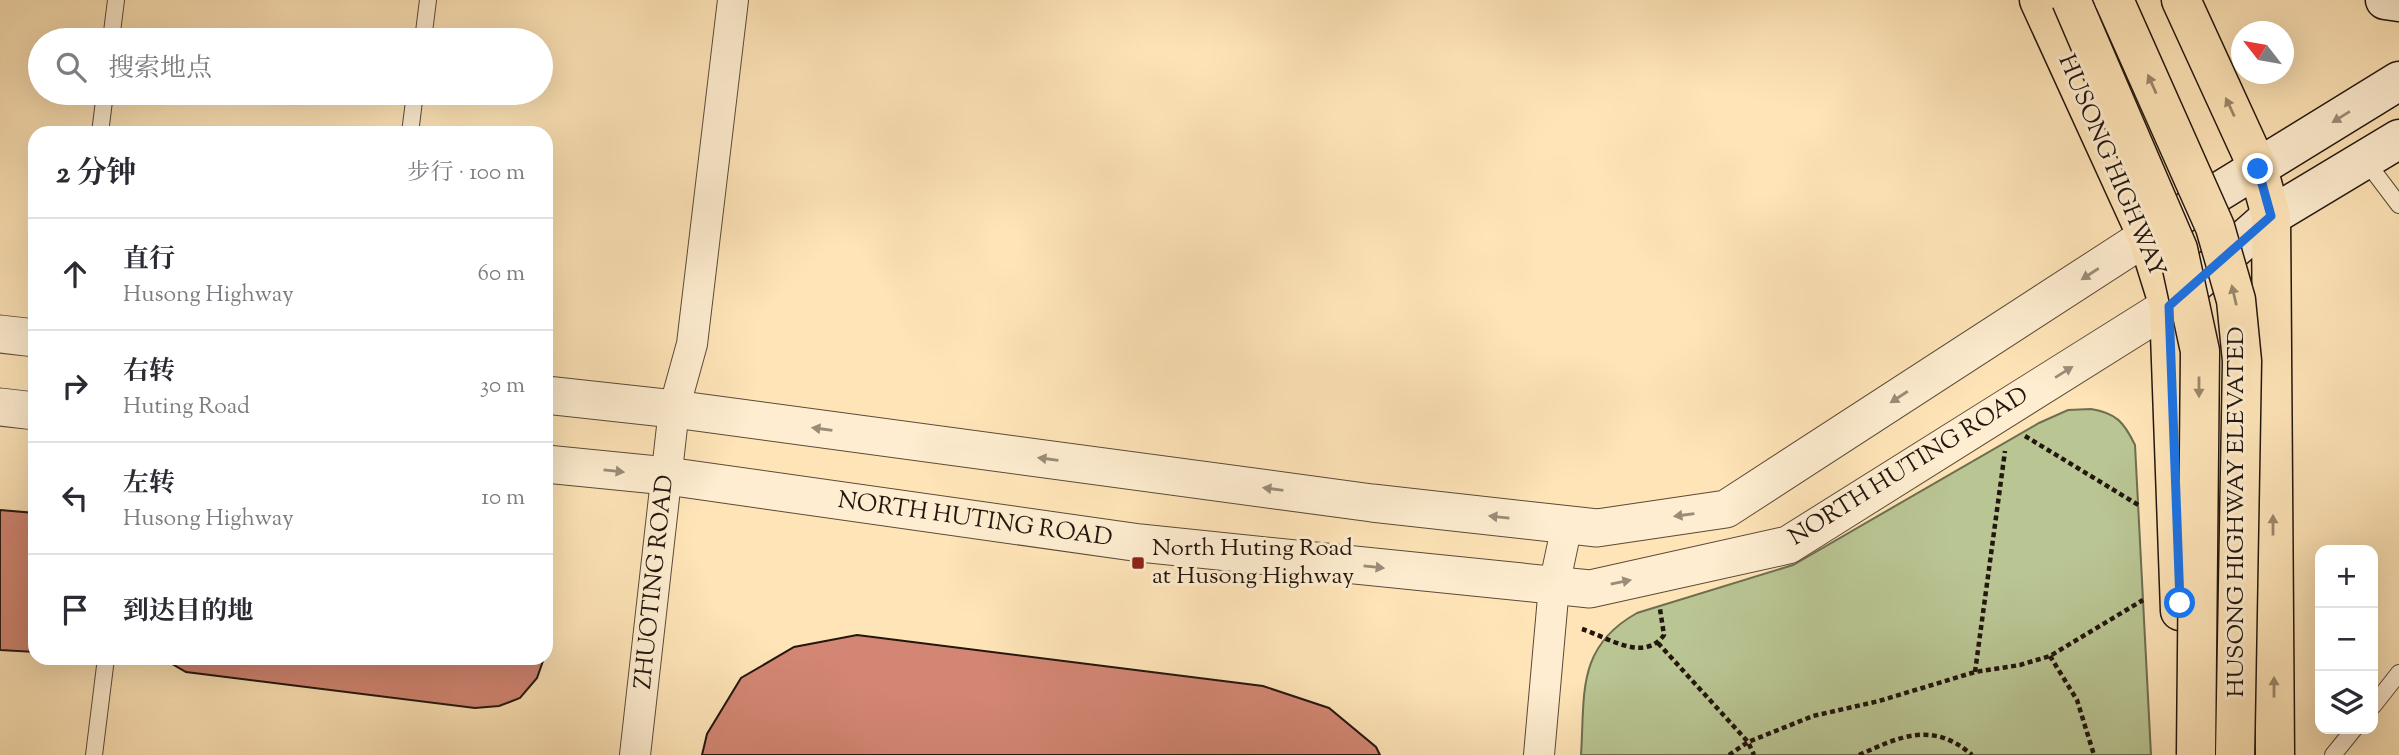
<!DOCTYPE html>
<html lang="zh">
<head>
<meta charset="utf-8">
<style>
	:root { --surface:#fff; --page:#f7f7f7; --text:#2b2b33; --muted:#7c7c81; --line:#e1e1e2 }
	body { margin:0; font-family:"Sorts Mill Goudy","Noto Serif SC",serif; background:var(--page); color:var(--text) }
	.controls { position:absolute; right:21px; bottom:21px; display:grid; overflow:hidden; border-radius:14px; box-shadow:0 7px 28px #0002 }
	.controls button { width:63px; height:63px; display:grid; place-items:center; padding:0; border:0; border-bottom:2px solid var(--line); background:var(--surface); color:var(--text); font:35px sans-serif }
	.compass { position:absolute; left:2231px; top:21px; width:63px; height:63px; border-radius:50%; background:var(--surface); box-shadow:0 7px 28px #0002; rotate:301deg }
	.stop { position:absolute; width:21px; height:21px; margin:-16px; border:5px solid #1a73e8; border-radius:50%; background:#fff }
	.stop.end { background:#1a73e8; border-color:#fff; box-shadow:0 2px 7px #0008 }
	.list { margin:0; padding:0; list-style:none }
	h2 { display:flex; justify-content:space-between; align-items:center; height:91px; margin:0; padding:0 28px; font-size:30px }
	h2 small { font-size:23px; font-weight:400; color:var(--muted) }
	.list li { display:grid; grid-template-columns:46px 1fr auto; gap:21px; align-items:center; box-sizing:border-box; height:112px; padding:0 28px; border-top:2px solid var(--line) }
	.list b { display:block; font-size:26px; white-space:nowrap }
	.list p { margin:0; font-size:23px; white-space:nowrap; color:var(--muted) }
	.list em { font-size:23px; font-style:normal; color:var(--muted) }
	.icon { flex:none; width:38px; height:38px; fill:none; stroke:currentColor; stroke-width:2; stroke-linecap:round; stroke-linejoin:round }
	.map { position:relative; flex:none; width:2399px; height:755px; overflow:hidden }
	.search { position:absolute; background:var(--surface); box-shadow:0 7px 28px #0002; left:28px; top:28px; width:525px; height:77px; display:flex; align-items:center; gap:18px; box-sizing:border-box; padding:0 24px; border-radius:38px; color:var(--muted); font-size:26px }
	.panel { position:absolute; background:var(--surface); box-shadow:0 7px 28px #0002; left:28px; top:126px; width:525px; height:539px; border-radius:21px }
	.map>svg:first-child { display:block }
	.green { fill:#b9c593; stroke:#6e6e50; stroke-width:2 }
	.building { fill:#d38673; stroke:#23160e; stroke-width:2 }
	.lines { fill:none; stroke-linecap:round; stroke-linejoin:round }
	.service-casing { stroke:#5a4a38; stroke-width:18 }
	.minor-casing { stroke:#5a4a38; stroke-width:32 }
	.tertiary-casing { stroke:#5a4a38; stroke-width:39 }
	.secondary-casing { stroke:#23160e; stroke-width:41 }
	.primary-casing { stroke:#23160e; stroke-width:41 }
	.path { stroke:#23160e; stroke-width:4.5; stroke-dasharray:5 3.5; stroke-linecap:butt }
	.service { stroke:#feedd0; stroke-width:16 }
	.minor { stroke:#feedd0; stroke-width:30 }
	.tertiary { stroke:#feedd0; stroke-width:37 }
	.secondary { stroke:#feedd0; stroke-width:38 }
	.primary { stroke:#fee4b7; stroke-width:38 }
	.primary-bridge-casing { stroke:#23160e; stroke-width:41; stroke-linecap:butt }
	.primary-bridge { stroke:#fee4b7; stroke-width:38 }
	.oneway { fill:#9b876b }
	.oneway2 { fill:#9b8c79 }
	.route { stroke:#1a73e8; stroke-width:9 }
	.poi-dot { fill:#8f2418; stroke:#feedd0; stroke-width:2.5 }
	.labels { text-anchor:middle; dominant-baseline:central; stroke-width:6; stroke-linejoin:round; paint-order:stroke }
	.street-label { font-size:24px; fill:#23160e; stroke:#feedd0 }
	.poi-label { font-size:24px; fill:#23160e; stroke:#feedd0; text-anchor:start }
</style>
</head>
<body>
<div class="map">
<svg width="2399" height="755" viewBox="0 0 2399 755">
	<rect width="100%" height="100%" fill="#fee4b7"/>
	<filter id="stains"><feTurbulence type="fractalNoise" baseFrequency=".00286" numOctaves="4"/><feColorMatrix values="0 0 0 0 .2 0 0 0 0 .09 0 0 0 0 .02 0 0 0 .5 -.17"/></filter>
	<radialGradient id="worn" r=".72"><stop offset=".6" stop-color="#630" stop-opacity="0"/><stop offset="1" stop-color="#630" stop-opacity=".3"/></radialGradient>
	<path class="green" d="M2091,409C2116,413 2124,422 2135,445L2151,755H1581C1585,694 1576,647 1637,613L1793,565L2039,423L2068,410Z"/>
	<g class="building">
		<polygon points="0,510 35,513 35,652 0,650"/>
		<polygon points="857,635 1263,686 1329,708 1376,747 1380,755 702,755 707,734 741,678 794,647"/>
		<polygon points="162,658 544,658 537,678 520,698 499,706 475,708 186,672"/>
	</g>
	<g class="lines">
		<defs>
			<g id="service">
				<polyline points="111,40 116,0"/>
				<polyline points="423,40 428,0"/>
				<polyline points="100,133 105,93"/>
				<polyline points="410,133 415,93"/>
				<polyline points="2365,160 2399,205"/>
				<polyline points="2373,706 2399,673"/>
				<polyline points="94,755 106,658"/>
				<polyline points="2333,755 2354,729"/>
			</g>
			<g id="minor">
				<polyline points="635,755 674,409 692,344 733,0"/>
				<polyline points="1539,755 1554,586 1567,525"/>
			</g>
			<g id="tertiary">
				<polyline points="0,334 35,338"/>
				<polyline points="546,395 674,409 1372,503 1597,528 1726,509 2147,236"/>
				<polyline points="0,407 35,411"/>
				<polyline points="546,464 667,476 1140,543 1590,589 1788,545 2169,306"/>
			</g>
			<g id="secondary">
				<polyline points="2385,0 2399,2"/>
				<polyline points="2147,236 2399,81"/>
				<polyline points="2169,306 2271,216 2399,139"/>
			</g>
			<g id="primary">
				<polyline points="2039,0 2147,236 2169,306 2180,611"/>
				<polyline points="2181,0 2258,168 2271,216 2275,755"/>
			</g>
		</defs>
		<use href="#service" class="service-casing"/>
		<use href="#minor" class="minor-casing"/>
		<use href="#tertiary" class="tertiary-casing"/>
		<use href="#secondary" class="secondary-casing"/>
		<use href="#primary" class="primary-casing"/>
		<g class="path">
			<polyline points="2025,436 2140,506"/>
			<path d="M1582,629C1607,637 1644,663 1664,635L1660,609"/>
			<polyline points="1658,643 1748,742 1754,755"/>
			<polyline points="2050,656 2077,700 2094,755"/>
			<polyline points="1975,672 2005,451"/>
			<polyline points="1729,755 1748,742 1813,716 1879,701 1975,672 2020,665 2050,656 2143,600"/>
			<path d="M1859,755C1901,736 1933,721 1972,755"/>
		</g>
		<use href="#service" class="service"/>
		<use href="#minor" class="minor"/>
		<use href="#tertiary" class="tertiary"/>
		<use href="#secondary" class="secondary"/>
		<use href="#primary" class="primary"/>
		<defs>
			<g id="primary-bridge">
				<polyline points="2071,0 2178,249 2200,351 2196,755"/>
				<polyline points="2114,0 2215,227 2236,300 2242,361 2235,755"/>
			</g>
		</defs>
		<use href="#primary-bridge" class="primary-bridge-casing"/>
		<use href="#primary-bridge" class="primary-bridge"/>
	</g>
	<defs><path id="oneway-solid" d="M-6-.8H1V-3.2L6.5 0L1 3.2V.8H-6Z" transform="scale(1.75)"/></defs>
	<g class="oneway">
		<use href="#oneway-solid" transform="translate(2152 84) rotate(-114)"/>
		<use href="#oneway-solid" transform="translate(2230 107) rotate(-115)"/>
		<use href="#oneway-solid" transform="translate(2234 295) rotate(-103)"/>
		<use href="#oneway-solid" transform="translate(2199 387) rotate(90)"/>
		<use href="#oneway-solid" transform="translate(2273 525) rotate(-90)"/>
		<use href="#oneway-solid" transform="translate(2274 687) rotate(-90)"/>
	</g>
	<g class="oneway2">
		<use href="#oneway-solid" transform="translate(2341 117) rotate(148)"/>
		<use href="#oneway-solid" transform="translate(2090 274) rotate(147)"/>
		<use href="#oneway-solid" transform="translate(2064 372) rotate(-32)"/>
		<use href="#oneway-solid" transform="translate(1899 397) rotate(147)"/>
		<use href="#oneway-solid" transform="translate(822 429) rotate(-172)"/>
		<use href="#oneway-solid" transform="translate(1048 459) rotate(-172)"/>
		<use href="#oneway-solid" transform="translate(614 471) rotate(6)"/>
		<use href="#oneway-solid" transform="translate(1273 489) rotate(-172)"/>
		<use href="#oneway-solid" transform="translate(1684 515) rotate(172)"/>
		<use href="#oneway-solid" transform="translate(1499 517) rotate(-174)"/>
		<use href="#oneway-solid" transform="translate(1374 567) rotate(6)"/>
		<use href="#oneway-solid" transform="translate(1621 582) rotate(-12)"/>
	</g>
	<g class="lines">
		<polyline class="route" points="2180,603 2169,306 2271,216 2258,169"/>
	</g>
	<rect class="poi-dot" x="1131" y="556" width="14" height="14" rx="3.5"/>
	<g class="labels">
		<g class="street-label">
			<text transform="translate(2111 166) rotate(67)">HUSONG HIGHWAY</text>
			<text transform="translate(1909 467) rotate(-32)">NORTH HUTING ROAD</text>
			<text transform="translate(2237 512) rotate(-90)">HUSONG HIGHWAY ELEVATED</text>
			<text transform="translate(975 520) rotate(8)">NORTH HUTING ROAD</text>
			<text transform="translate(655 582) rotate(-84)">ZHUOTING ROAD</text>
		</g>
		<g class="poi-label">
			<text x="1152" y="549">North Huting Road<tspan x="1152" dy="28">at Husong Highway</tspan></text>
		</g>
	</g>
	<rect width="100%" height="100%" filter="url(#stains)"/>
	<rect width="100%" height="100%" fill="url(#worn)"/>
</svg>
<div class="controls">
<button>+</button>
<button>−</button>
<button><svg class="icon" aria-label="layers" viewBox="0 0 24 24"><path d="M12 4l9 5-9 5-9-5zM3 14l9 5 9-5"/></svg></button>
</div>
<svg class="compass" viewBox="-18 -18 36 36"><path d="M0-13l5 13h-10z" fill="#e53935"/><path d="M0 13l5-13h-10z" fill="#7c7c81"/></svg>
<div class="stop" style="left:2180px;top:603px"></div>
<div class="stop end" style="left:2258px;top:169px"></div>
<div class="search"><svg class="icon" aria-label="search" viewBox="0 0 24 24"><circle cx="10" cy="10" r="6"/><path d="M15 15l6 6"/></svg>搜索地点</div>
<section class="panel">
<h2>2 分钟<small>步行 · 100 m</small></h2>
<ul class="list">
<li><svg class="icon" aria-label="ahead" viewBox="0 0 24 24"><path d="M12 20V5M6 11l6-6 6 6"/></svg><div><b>直行</b><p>Husong Highway</p></div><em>60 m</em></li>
<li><svg class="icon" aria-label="right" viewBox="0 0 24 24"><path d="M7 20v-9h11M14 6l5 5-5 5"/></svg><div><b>右转</b><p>Huting Road</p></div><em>30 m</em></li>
<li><svg class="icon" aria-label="left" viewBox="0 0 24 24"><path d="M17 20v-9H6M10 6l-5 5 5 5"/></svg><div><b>左转</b><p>Husong Highway</p></div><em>10 m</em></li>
<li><svg class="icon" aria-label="arrive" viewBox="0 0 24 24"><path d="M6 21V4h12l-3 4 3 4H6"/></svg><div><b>到达目的地</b></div></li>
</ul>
</section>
</div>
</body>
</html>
